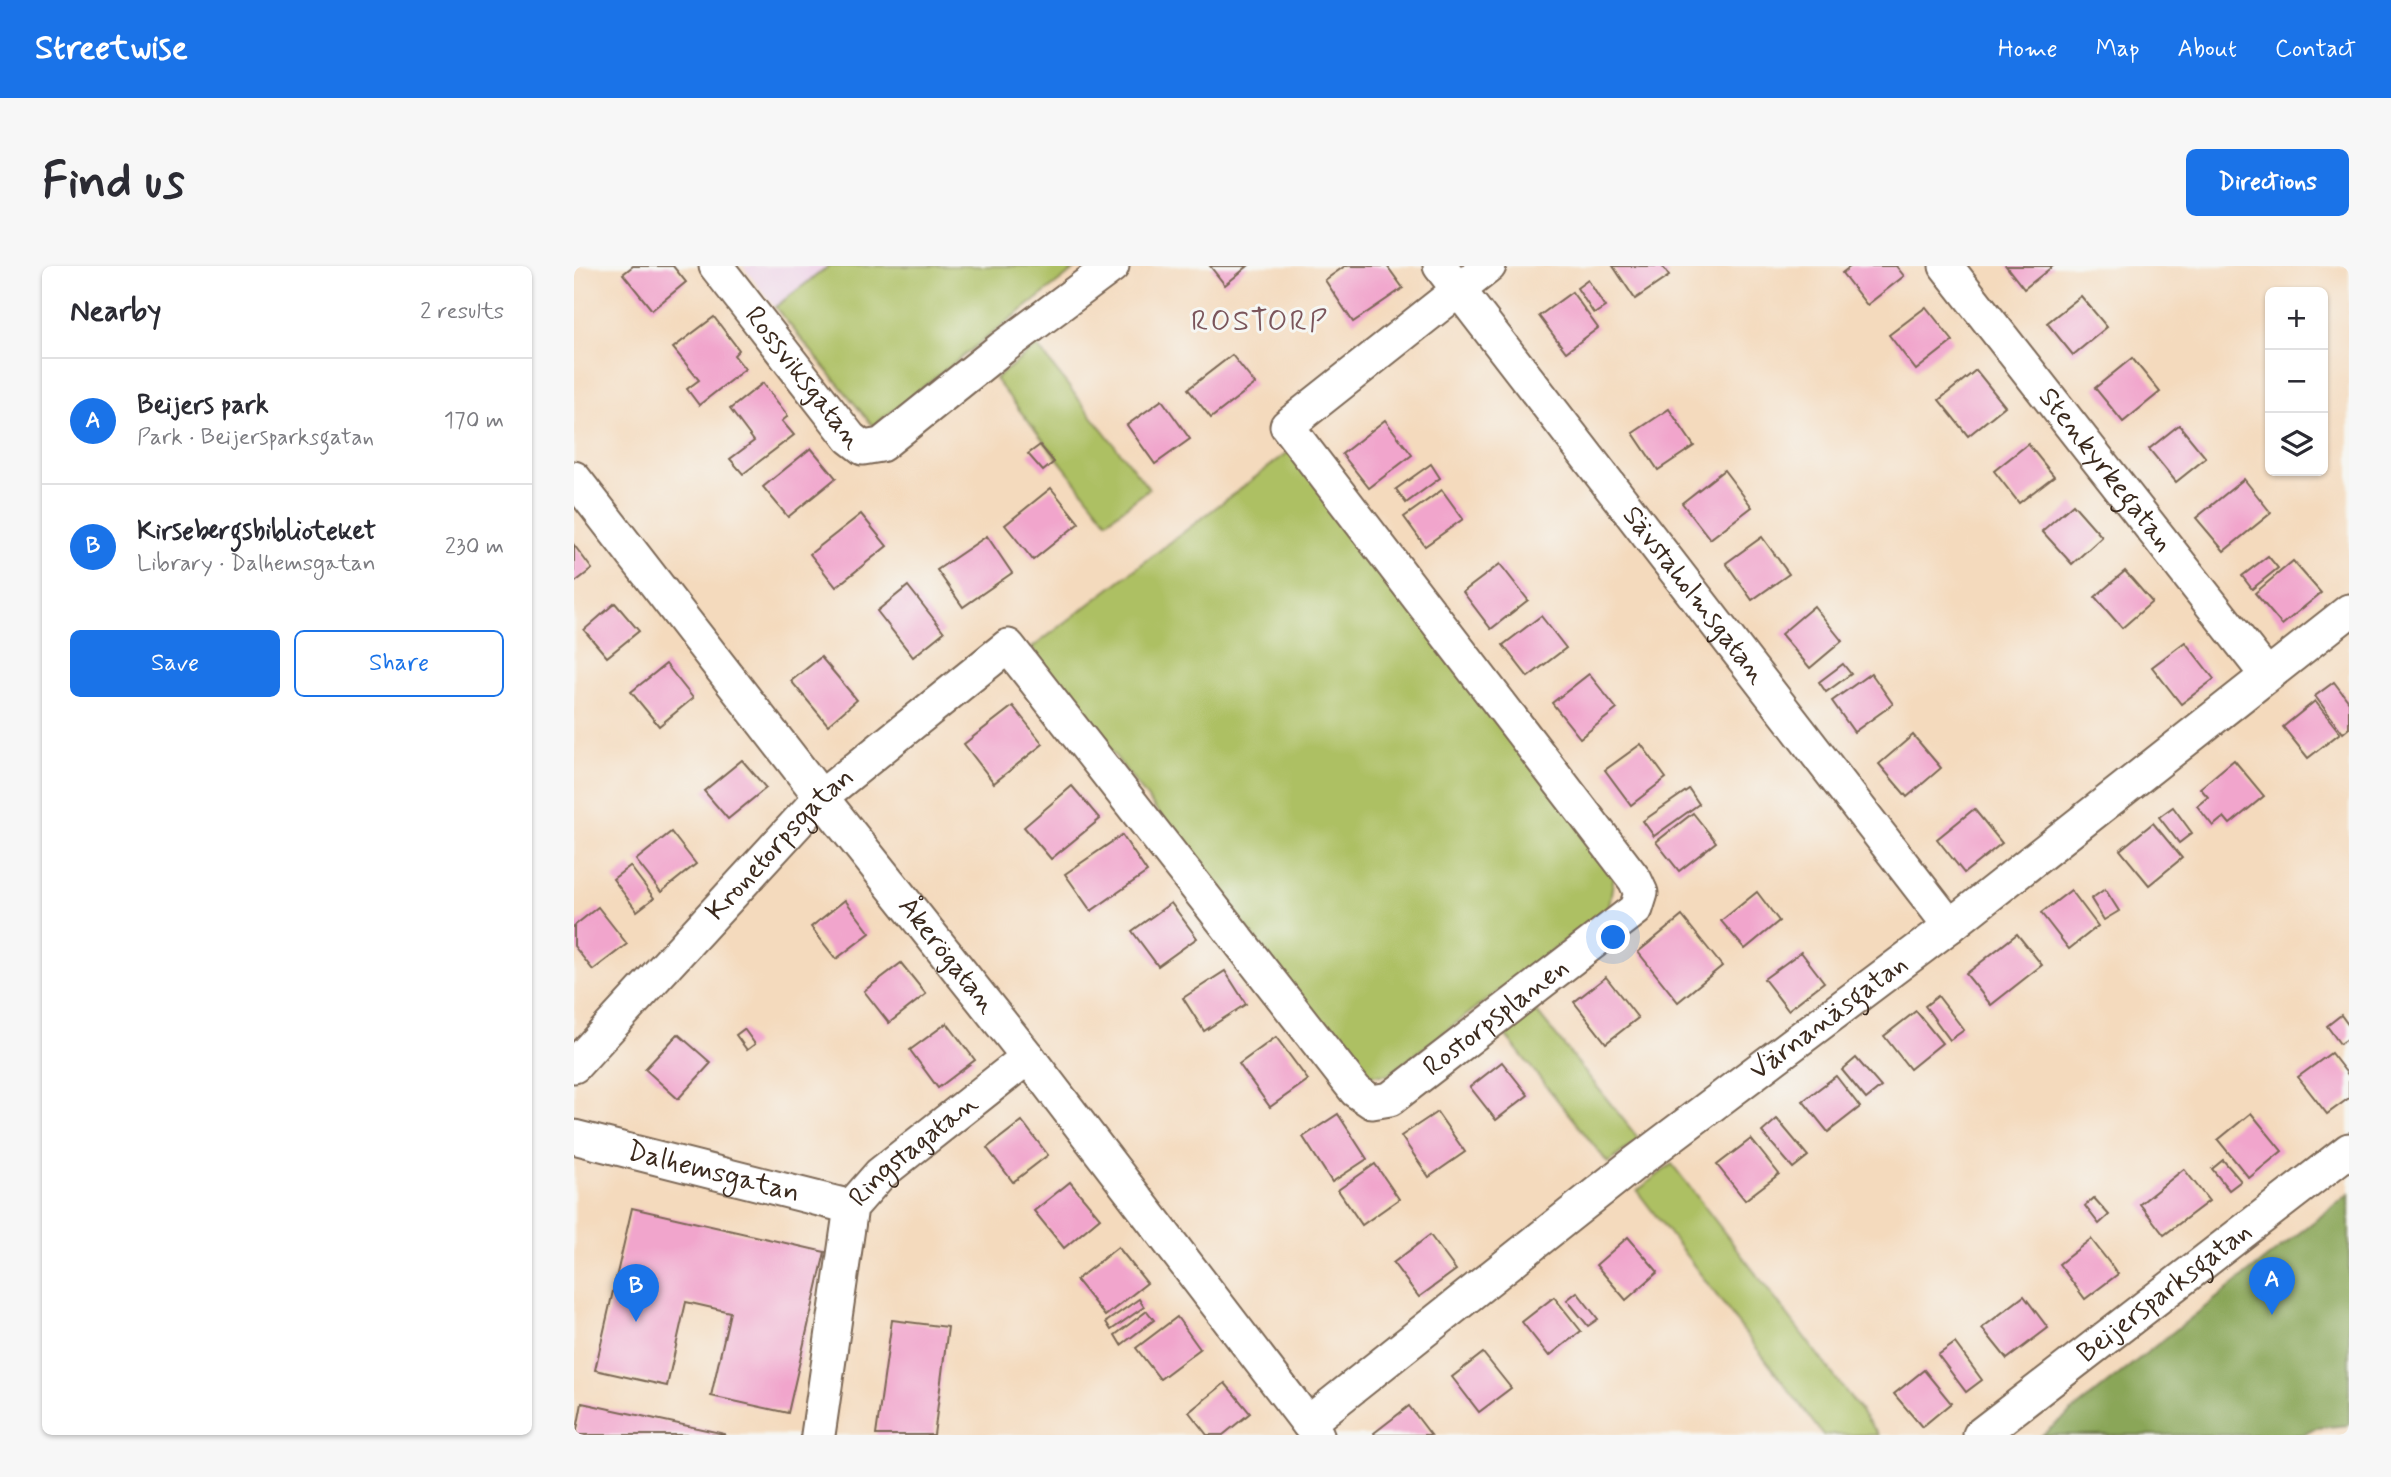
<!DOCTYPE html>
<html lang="en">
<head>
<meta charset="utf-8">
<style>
	:root { --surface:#fff; --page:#f7f7f7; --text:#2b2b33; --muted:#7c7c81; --line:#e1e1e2; --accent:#1a73e8 }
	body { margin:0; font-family:Mynerve,sans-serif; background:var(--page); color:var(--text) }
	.controls { position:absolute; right:21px; top:21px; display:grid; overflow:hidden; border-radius:10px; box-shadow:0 2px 5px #0004 }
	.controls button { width:63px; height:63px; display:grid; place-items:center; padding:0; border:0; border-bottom:2px solid var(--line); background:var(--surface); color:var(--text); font:35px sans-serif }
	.you { position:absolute; left:1040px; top:672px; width:24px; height:24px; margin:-18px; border:5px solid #fff; border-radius:50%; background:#1a73e8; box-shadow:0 0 0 10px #1a73e833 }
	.badge { display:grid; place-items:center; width:46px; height:46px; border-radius:50%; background:var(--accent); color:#fff; font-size:23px; font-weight:700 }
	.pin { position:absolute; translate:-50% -58px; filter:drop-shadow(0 2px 4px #0008) }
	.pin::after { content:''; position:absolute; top:37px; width:24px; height:21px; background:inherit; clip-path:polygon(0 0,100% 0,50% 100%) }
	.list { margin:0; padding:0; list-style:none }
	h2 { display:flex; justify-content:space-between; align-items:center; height:91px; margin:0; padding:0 28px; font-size:30px }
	h2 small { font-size:23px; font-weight:400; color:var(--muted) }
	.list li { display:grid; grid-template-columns:46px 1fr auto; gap:21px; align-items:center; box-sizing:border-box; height:126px; padding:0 28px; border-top:2px solid var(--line) }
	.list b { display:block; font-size:26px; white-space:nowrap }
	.list p { margin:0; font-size:23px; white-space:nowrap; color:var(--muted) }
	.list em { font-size:23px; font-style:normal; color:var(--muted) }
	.actions { display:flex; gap:14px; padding:21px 28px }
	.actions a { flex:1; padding:16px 0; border:2px solid var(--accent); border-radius:10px; text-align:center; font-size:24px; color:var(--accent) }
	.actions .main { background:var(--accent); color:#fff }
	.icon { flex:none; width:38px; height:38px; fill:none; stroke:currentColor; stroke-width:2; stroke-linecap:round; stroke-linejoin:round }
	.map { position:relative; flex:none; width:1775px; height:1169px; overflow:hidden; border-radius:10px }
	header { display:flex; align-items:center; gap:42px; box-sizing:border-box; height:98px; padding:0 35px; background:var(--accent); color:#fff }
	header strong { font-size:33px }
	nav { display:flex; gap:38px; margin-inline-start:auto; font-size:24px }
	.intro { display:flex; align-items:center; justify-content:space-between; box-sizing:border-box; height:168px; padding:0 42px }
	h1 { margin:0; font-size:49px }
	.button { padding:18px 32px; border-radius:10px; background:var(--accent); color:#fff; font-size:24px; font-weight:700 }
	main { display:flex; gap:42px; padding:0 42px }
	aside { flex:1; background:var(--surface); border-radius:10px; box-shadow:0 2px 5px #0004 }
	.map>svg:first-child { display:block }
	.built { fill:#eed0e7 }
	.green { fill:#adc063; stroke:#747540; stroke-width:2 }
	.forest { fill:#8aa659; stroke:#62683c; stroke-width:2 }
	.building { fill:#f1a5cc }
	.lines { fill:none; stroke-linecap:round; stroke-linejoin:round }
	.minor-casing { stroke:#7c6856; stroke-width:37 }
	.minor { stroke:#fff; stroke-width:33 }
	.labels { text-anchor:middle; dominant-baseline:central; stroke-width:6; stroke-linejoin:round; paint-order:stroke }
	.street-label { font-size:28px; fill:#3b2a1e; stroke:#f6f6f2 }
	.neighbourhood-label { font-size:30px; letter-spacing:2px; fill:#7b555b; stroke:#f6f6f2 }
</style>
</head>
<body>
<header>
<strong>Streetwise</strong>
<nav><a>Home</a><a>Map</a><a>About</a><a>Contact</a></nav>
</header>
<div class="intro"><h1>Find us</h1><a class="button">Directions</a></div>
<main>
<aside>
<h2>Nearby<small>2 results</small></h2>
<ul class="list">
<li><span class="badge">A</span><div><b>Beijers park</b><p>Park · Beijersparksgatan</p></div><em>170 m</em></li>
<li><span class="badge">B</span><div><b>Kirsebergsbiblioteket</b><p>Library · Dalhemsgatan</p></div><em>230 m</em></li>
</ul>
<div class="actions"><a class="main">Save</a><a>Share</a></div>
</aside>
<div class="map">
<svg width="1775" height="1169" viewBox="0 0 1775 1169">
	<rect width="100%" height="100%" fill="#f6f6f2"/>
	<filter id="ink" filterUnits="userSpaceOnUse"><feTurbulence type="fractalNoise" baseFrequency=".0143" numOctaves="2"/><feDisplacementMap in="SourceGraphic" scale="14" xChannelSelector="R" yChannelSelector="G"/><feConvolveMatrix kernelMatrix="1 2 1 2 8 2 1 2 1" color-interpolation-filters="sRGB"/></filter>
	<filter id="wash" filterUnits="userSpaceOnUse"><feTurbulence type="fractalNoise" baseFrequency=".00686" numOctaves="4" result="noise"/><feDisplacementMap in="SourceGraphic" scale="28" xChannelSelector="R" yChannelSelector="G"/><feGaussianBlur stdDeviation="1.57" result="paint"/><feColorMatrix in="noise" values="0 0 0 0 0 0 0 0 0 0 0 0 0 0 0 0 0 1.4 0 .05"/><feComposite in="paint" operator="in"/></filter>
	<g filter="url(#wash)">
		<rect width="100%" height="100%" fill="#f4dabd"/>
		<polygon class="built" points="169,0 255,0 201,41"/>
		<g class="green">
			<polygon points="255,0 505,0 299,160 201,41"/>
			<polygon points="463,80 575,223 533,255 421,113"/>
			<polygon points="717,184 1041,603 1035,641 814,809 786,809 458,382"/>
			<polygon points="959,741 1065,873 1034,897 928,765"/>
			<polygon points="1098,898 1305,1169 1249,1169 1063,925"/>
		</g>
		<polygon class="forest" points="1775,928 1775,1159 1742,1162 1729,1169 1468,1169"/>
		<g id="blocks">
			<g class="building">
				<polygon points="59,0 99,0 112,16 78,44 49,8"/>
				<polygon points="636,0 674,0 651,19"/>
				<polygon points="771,0 813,0 829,22 779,56 751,14"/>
				<polygon points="1039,0 1088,0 1095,10 1061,33"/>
				<polygon points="1277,0 1322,0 1330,10 1293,39 1268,7"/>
				<polygon points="1432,0 1479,0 1450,23"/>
				<polygon points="1014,14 1031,41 1020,48 1003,22"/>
				<polygon points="998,26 1024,62 992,86 965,50"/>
				<polygon points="1507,30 1533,61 1499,89 1473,57"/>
				<polygon points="1352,41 1379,75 1342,104 1315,69"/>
				<polygon points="140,51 165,84 160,89 171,103 125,139 113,123 125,114 99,82"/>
				<polygon points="658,89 681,118 637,152 614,123"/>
				<polygon points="1558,92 1586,126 1549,156 1521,122"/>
				<polygon points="1402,104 1431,140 1394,170 1365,134"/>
				<polygon points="189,117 214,150 208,155 220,169 169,208 156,193 180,175 156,143"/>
				<polygon points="588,134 616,173 581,198 553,159"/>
				<polygon points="1095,143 1120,180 1084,204 1059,167"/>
				<polygon points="811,154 838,189 795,222 768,188"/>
				<polygon points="1605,159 1632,192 1602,216 1575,183"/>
				<polygon points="1454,178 1480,210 1445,237 1420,205"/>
				<polygon points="466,179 480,196 469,205 454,188"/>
				<polygon points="237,182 262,212 214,251 189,221"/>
				<polygon points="857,198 866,212 832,237 822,223"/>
				<polygon points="1150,204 1178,241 1136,273 1108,237"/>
				<polygon points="1670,213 1697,247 1650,285 1622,252"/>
				<polygon points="477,222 505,257 459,294 431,259"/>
				<polygon points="868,224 889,253 851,280 830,251"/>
				<polygon points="1499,238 1528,271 1498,298 1468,265"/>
				<polygon points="287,248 313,280 262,321 236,288"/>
				<polygon points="413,270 438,307 389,341 363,304"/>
				<polygon points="1188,271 1215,308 1178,334 1152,297"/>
				<polygon points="0,279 18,303 0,317"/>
				<polygon points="1694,290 1704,302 1678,323 1668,310"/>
				<polygon points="1719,295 1747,327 1708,359 1681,327"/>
				<polygon points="926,298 954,334 917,363 889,326"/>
				<polygon points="1551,305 1578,336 1548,362 1521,331"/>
				<polygon points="334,320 370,366 339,391 303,345"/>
				<polygon points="41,337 65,365 33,391 10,364"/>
				<polygon points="1240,340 1268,375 1236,402 1207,368"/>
				<polygon points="967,350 992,382 954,411 929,379"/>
				<polygon points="1611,376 1640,413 1607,438 1578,401"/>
				<polygon points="247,391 283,434 254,459 217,415"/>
				<polygon points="92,398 119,432 85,460 57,426"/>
				<polygon points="1269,398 1277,408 1252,426 1245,416"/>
				<polygon points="1297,407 1319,438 1280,466 1258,435"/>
				<polygon points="1015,408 1043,443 1006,472 978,437"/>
				<polygon points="1760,416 1775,436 1775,462 1769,467 1741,430"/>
				<polygon points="1741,435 1766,467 1734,492 1709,461"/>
				<polygon points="439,440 469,478 420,517 390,478"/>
				<polygon points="1339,469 1367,502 1333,531 1305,498"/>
				<polygon points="1067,478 1092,512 1057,539 1031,504"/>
				<polygon points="168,494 192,522 154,553 130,525"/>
				<polygon points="1660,494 1690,530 1656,558 1650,551 1639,560 1623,540 1634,531 1626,522"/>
				<polygon points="498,520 526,553 477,593 450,561"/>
				<polygon points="1115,523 1125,538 1080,570 1069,555"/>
				<polygon points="1599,541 1618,567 1605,577 1585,551"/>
				<polygon points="1400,543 1428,577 1390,607 1363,573"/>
				<polygon points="1119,547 1142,576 1105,605 1082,576"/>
				<polygon points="1579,557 1608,592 1575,619 1546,584"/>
				<polygon points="97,566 122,598 87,626 62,594"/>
				<polygon points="548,569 573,606 517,645 491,608"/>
				<polygon points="56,600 80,632 63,645 39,613"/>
				<polygon points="1531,623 1545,645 1530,654 1517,633"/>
				<polygon points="1497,624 1524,660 1495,683 1467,647"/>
				<polygon points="1183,626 1205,655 1171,683 1147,655"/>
				<polygon points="271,634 296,667 262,693 237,661"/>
				<polygon points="597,637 623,672 584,700 558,665"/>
				<polygon points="24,641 53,678 19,704 0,680 0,660"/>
				<polygon points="1108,650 1148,700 1104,736 1064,686"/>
				<polygon points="1443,668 1468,699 1417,739 1392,708"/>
				<polygon points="1227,686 1250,716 1214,744 1190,713"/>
				<polygon points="327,697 352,728 315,757 290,725"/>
				<polygon points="651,705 672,738 630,765 609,732"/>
				<polygon points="1032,711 1064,752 1032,777 1000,736"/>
				<polygon points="1364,730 1390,764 1376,774 1351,740"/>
				<polygon points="1342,745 1368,777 1336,803 1310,770"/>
				<polygon points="1767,749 1775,760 1775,772 1766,778 1753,760"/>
				<polygon points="373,757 401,794 364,822 336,784"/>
				<polygon points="170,763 181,778 173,784 162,769"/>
				<polygon points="104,768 137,797 104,833 71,803"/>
				<polygon points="702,771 734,814 696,841 665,798"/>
				<polygon points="1757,787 1775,810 1775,832 1753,848 1724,811"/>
				<polygon points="1282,792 1307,821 1292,833 1268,804"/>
				<polygon points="928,796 954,829 922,854 896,821"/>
				<polygon points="1262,810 1286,841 1254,866 1229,835"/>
				<polygon points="863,846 891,886 855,911 827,870"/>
				<polygon points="1677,847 1708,885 1675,912 1644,874"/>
				<polygon points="764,848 793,893 758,916 729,871"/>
				<polygon points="1203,853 1234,890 1219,902 1188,866"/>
				<polygon points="448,855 474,889 439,916 413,882"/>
				<polygon points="1177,873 1205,908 1171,934 1143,899"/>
				<polygon points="1649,894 1667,915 1655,924 1638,903"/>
				<polygon points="801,898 825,933 788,959 764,924"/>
				<polygon points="1610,903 1635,935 1590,969 1566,938"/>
				<polygon points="496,916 526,952 490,982 460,945"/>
				<polygon points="1520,932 1535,949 1525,958 1511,940"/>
				<polygon points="58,942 251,986 214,1147 137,1130 156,1046 112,1036 93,1120 21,1104"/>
				<polygon points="856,969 882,1004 845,1031 819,997"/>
				<polygon points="1054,971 1084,1006 1052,1034 1022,999"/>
				<polygon points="1517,973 1544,1008 1511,1033 1485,998"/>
				<polygon points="544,981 573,1017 531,1050 502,1014"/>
				<polygon points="1003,1026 1024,1053 1014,1060 993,1034"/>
				<polygon points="1450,1030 1474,1062 1433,1093 1408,1062"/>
				<polygon points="980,1031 1007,1065 975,1090 948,1056"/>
				<polygon points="565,1033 570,1041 537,1064 532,1056"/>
				<polygon points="573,1045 580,1054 547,1079 541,1069"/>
				<polygon points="603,1051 626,1083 586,1113 562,1082"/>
				<polygon points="318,1054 374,1061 360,1169 302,1169"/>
				<polygon points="1381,1077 1408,1114 1392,1126 1364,1089"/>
				<polygon points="909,1087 937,1122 905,1146 878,1111"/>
				<polygon points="1350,1104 1377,1137 1348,1161 1320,1128"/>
				<polygon points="651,1117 676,1147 649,1169 633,1169 615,1146"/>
				<polygon points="8,1137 151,1168 151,1169 2,1169"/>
				<polygon points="835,1140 857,1169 801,1169 800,1167"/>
			</g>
		</g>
	</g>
	<g filter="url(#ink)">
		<use href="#blocks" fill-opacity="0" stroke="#7c6856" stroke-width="2"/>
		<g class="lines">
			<defs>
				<g id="minor">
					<path id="s1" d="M142,0L276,172L289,182L307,179L428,82L538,0"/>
					<path id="s2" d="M866,0L1376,660"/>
					<path id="s3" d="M1372,0L1692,408"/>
					<path id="s4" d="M0,212L247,531L454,791L743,1169"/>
					<path id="s5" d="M0,800L247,531L434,380L782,825L798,836L816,833L1062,643L1067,627L1061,614L713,160L915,0"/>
					<path id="s6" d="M0,871L277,941"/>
					<path id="s7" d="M734,1157L1061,897L1376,660L1775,345"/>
					<path id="s8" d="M244,1169L277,941L306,908L454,791"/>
					<path id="s9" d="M1406,1169L1775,884"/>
				</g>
			</defs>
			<use href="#minor" class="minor-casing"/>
			<use href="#minor" class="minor"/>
		</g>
	</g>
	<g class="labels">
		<g class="street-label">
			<text stroke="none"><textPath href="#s1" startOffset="142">Rossviksgatan</textPath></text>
			<text stroke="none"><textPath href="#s3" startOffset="259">Stenkyrkegatan</textPath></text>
			<text stroke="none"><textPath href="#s2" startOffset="416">Sävstaholmsgatan</textPath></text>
			<text stroke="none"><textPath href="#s5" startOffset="303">Kronetorpsgatan</textPath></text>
			<text stroke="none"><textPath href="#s4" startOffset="606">Åkerögatan</textPath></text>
			<text stroke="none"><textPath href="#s5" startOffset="1342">Rostorpsplanen</textPath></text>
			<text stroke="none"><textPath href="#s7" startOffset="660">Värnanäsgatan</textPath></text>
			<text stroke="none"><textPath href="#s8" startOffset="315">Ringstagatan</textPath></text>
			<text stroke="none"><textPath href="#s6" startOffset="144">Dalhemsgatan</textPath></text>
			<text stroke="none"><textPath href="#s9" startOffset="233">Beijersparksgatan</textPath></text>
		</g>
		<g class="neighbourhood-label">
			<text x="686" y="55">ROSTORP</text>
		</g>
	</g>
</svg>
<div class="controls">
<button>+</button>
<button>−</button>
<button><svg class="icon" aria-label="layers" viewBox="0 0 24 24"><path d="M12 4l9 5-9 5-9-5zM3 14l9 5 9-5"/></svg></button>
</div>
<div class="you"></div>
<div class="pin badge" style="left:1698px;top:1049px">A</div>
<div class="pin badge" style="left:62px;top:1056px">B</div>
</div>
</main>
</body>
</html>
